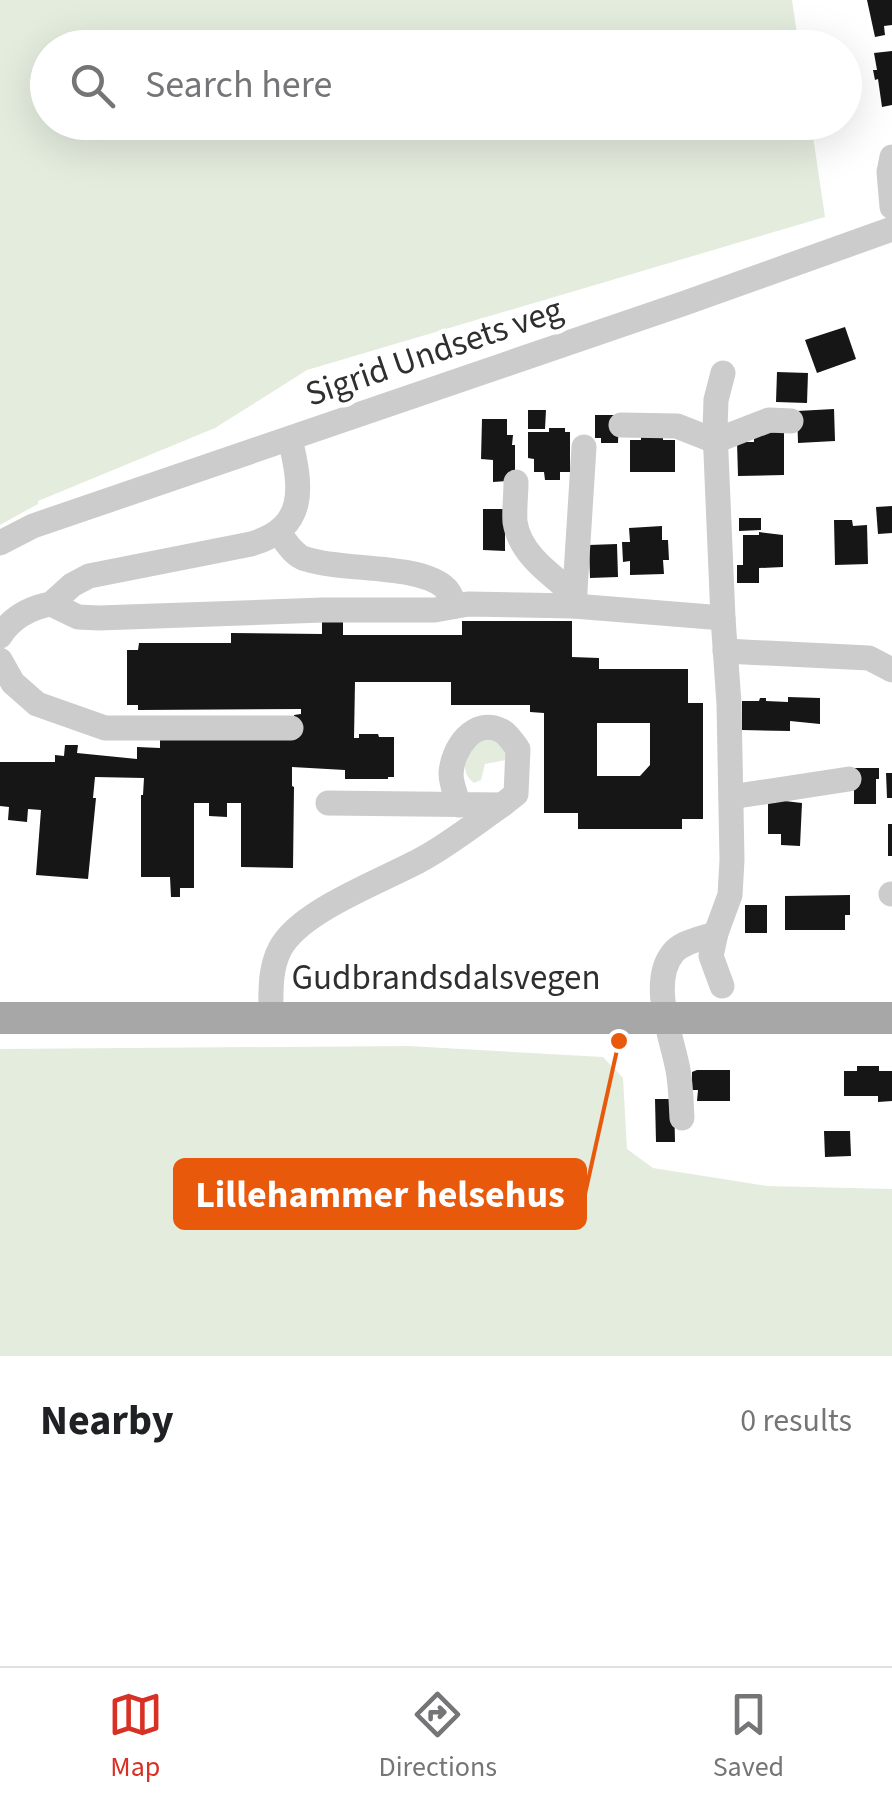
<!DOCTYPE html>
<html lang="en">
<head>
<meta charset="utf-8">
<style>
	:root { --surface:#fff; --page:#f6f6f6; --text:#202124; --muted:#757577; --line:#e0e0e0; --accent:#d93025 }
	body { margin:0; font-family:"Source Sans 3",sans-serif; background:var(--page); color:var(--text) }
	.list { margin:0; padding:0; list-style:none }
	h2 { display:flex; justify-content:space-between; align-items:center; height:130px; margin:0; padding:0 40px; font-size:42px }
	h2 small { font-size:32px; font-weight:400; color:var(--muted) }
	.icon { flex:none; width:55px; height:55px; fill:none; stroke:currentColor; stroke-width:2; stroke-linecap:round; stroke-linejoin:round }
	.map { position:relative; flex:none; width:892px; height:1356px; overflow:hidden }
	.search { position:absolute; background:var(--surface); box-shadow:0 10px 40px #0002; left:30px; right:30px; top:30px; height:110px; display:flex; align-items:center; gap:25px; box-sizing:border-box; padding:0 35px; border-radius:55px; color:var(--muted); font-size:38px }
	.sheet { height:310px; background:var(--surface) }
	nav { display:flex; justify-content:space-around; align-items:center; box-sizing:border-box; height:140px; border-top:2px solid var(--line); background:var(--surface); font-size:28px; color:var(--muted) }
	nav a { display:grid; justify-items:center; gap:5px }
	nav .on { color:var(--accent) }
	.map>svg:first-child { display:block }
	.green { fill:#e4ecde }
	.building { fill:#161616; fill-rule:evenodd }
	.lines { fill:none; stroke-linecap:round; stroke-linejoin:round }
	.minor { stroke:#ccc; stroke-width:25 }
	.major { stroke:#a7a7a7; stroke-width:32 }
	.labels { text-anchor:middle; dominant-baseline:central; stroke-width:10; stroke-linejoin:round; paint-order:stroke }
	.street-label { font-size:35px; fill:#2f2f2f; stroke:#fff }
	.leader { fill:none; stroke:#e8590c; stroke-width:4 }
	.callout-dot { fill:#e8590c; stroke:#fff; stroke-width:4 }
	.callout { fill:#e8590c; stroke:#e8590c; stroke-width:4 }
	.callout-label { font-size:38px; text-anchor:middle; font-weight:bold; fill:#fff }
</style>
</head>
<body>
<div class="map">
<svg width="892" height="1356" viewBox="0 0 892 1356">
	<rect width="100%" height="100%" fill="#fff"/>
	<g class="green">
		<polygon points="0,0 792,0 799,47 48,48 48,122 811,123 825,217 307,370 215,428 38,501 38,504 0,525"/>
		<path d="M481,738L497,739L505,743L506,760L485,764L481,780L474,783C456,769 468,750 481,738Z"/>
		<polygon points="408,1046 603,1057 623,1078 627,1149 653,1168 767,1186 892,1189 892,1356 0,1356 0,1049"/>
	</g>
	<g class="building">
		<polygon points="867,0 892,0 892,25 884,26 885,35 875,37"/>
		<polygon points="892,51 892,105 882,107 878,79 875,80 873,70 877,70 874,53"/>
		<polygon points="845,327 856,359 817,373 805,340"/>
		<polygon points="777,372 808,373 807,403 776,402"/>
		<polygon points="834,409 835,441 798,443 797,411"/>
		<polygon points="528,410 546,410 545,429 528,429"/>
		<polygon points="595,415 619,415 618,443 601,443 601,438 595,438"/>
		<polygon points="482,419 507,419 507,435 513,435 512,445 515,445 515,477 507,481 493,482 493,460 481,459"/>
		<polygon points="549,428 565,428 565,432 570,432 570,472 560,472 560,480 545,480 544,472 534,472 534,459 528,458 528,432 549,432"/>
		<polygon points="784,432 784,475 738,476 737,442 754,442 754,433"/>
		<polygon points="641,434 663,434 663,440 675,440 675,472 630,472 630,440 641,440"/>
		<polygon points="892,506 892,533 878,534 876,507"/>
		<polygon points="483,509 505,509 505,551 483,550"/>
		<polygon points="739,518 761,518 761,530 739,531"/>
		<polygon points="834,520 852,520 853,526 867,525 868,564 835,565"/>
		<polygon points="662,526 662,540 668,540 669,560 663,560 664,574 630,575 630,561 623,562 622,542 630,542 629,528"/>
		<polygon points="759,532 783,535 783,567 759,568 759,583 737,583 737,565 743,565 743,535 759,535"/>
		<polygon points="617,544 618,577 590,578 589,545"/>
		<path d="M322,615H343V635H462V621H572V657L599,658V669H688V703H703V819H682V829H578V813H544V713L530,712V705H451V682H355L354,738H359V734H378L379,737H394V777H388V779H345V770L292,767V786L294,787L293,868L241,867V803H227V817L209,816V803H194V888H180V897H171L170,877H141V795H143L144,778L95,777L93,798H96L88,879L36,875L41,810L28,809L27,822L8,820L9,807L0,806V762H55V755L64,756L65,745H78L77,753L137,759V747L160,748V738H298L294,715L301,714V709L138,710V705H127V650H138L139,643H231V633L322,634ZM597,723H650V765L640,776H597Z"/>
		<polygon points="788,697 820,698 820,724 790,721 790,731 742,730 742,701 759,701 760,698 766,698 766,701 788,702"/>
		<polygon points="854,768 879,768 879,779 876,779 876,804 854,804"/>
		<polygon points="886,773 892,773 892,798 887,798"/>
		<polygon points="776,800 802,803 800,846 781,845 781,834 768,834 768,803 776,803"/>
		<rect x="888" y="824" width="4" height="32"/>
		<polygon points="850,895 850,915 845,915 845,930 785,930 785,896"/>
		<rect x="745" y="905" width="22" height="28"/>
		<polygon points="857,1066 879,1066 879,1071 892,1071 892,1101 878,1102 878,1096 844,1096 844,1071 857,1071"/>
		<polygon points="697,1070 730,1070 730,1101 697,1101 698,1090 692,1090 692,1072"/>
		<polygon points="655,1099 674,1099 675,1142 656,1142"/>
		<polygon points="824,1131 850,1131 851,1156 825,1157"/>
	</g>
	<g class="lines">
		<g class="minor">
			<polyline points="892,157 889,172 892,207"/>
			<polyline points="621,425 677,426 715,441 769,420 791,421"/>
			<path d="M290,439C302,488 307,528 251,544L89,576L72,585L51,604L78,617L99,618L323,610H435L468,604L574,606L723,618L729,704L732,860L730,895L716,933L711,956L722,986"/>
			<path d="M516,482C516,495 514,510 515,522C520,555 552,575 575,595"/>
			<path d="M279,533C286,542 294,556 306,559C342,571 415,564 443,586C450,591 452,599 455,606"/>
			<polyline points="0,543 33,526 685,303 892,229"/>
			<polyline points="574,606 584,447"/>
			<polyline points="723,618 715,430 716,400 723,373"/>
			<path d="M0,636C12,617 29,608 51,604"/>
			<polyline points="725,651 869,658 892,670"/>
			<polyline points="0,660 13,683 37,704 105,728 291,728"/>
			<polyline points="731,797 849,779"/>
			<path d="M328,803L502,805L516,794L518,749C514,744 508,734 502,731C474,716 452,749 451,774C451,784 456,795 459,805"/>
			<polyline points="891,894 892,894"/>
			<path d="M271,1018C271,995 269,970 280,949C300,910 385,880 424,858C451,843 476,823 502,805"/>
			<path d="M682,1118C681,1102 681,1085 678,1070C672,1037 649,982 673,953C682,941 703,939 716,933"/>
		</g>
		<polyline class="major" points="0,1018 892,1018"/>
	</g>
	<g class="labels">
		<g class="street-label">
			<text transform="translate(434 352) rotate(-19)">Sigrid Undsets veg</text>
			<text x="446" y="978">Gudbrandsdalsvegen</text>
		</g>
	</g>
	<path class="leader" d="M619 1041L585 1194"/>
	<circle class="callout-dot" cx="619" cy="1041" r="10"/>
	<rect class="callout" x="175" y="1160" width="410" height="68" rx="10"/>
	<g class="callout-label">
		<text x="380" y="1207">Lillehammer helsehus</text>
	</g>
</svg>
<div class="search"><svg class="icon" aria-label="search" viewBox="0 0 24 24"><circle cx="10" cy="10" r="6"/><path d="M15 15l6 6"/></svg>Search here</div>
</div>
<section class="sheet">
<h2>Nearby<small>0 results</small></h2>
<ul class="list">
</ul>
</section>
<nav>
<a class="on"><svg class="icon" aria-label="map" viewBox="0 0 24 24"><path d="M3 6l6-2 6 2 6-2v14l-6 2-6-2-6 2zM9 4v14M15 6v14"/></svg>Map</a>
<a><svg class="icon" aria-label="directions" viewBox="0 0 24 24"><path d="M12 3l9 9-9 9-9-9zM9 14v-3h6M13 9l2 2-2 2"/></svg>Directions</a>
<a><svg class="icon" aria-label="saved" viewBox="0 0 24 24"><path d="M7 4h10v16l-5-4-5 4z"/></svg>Saved</a>
</nav>
</body>
</html>
